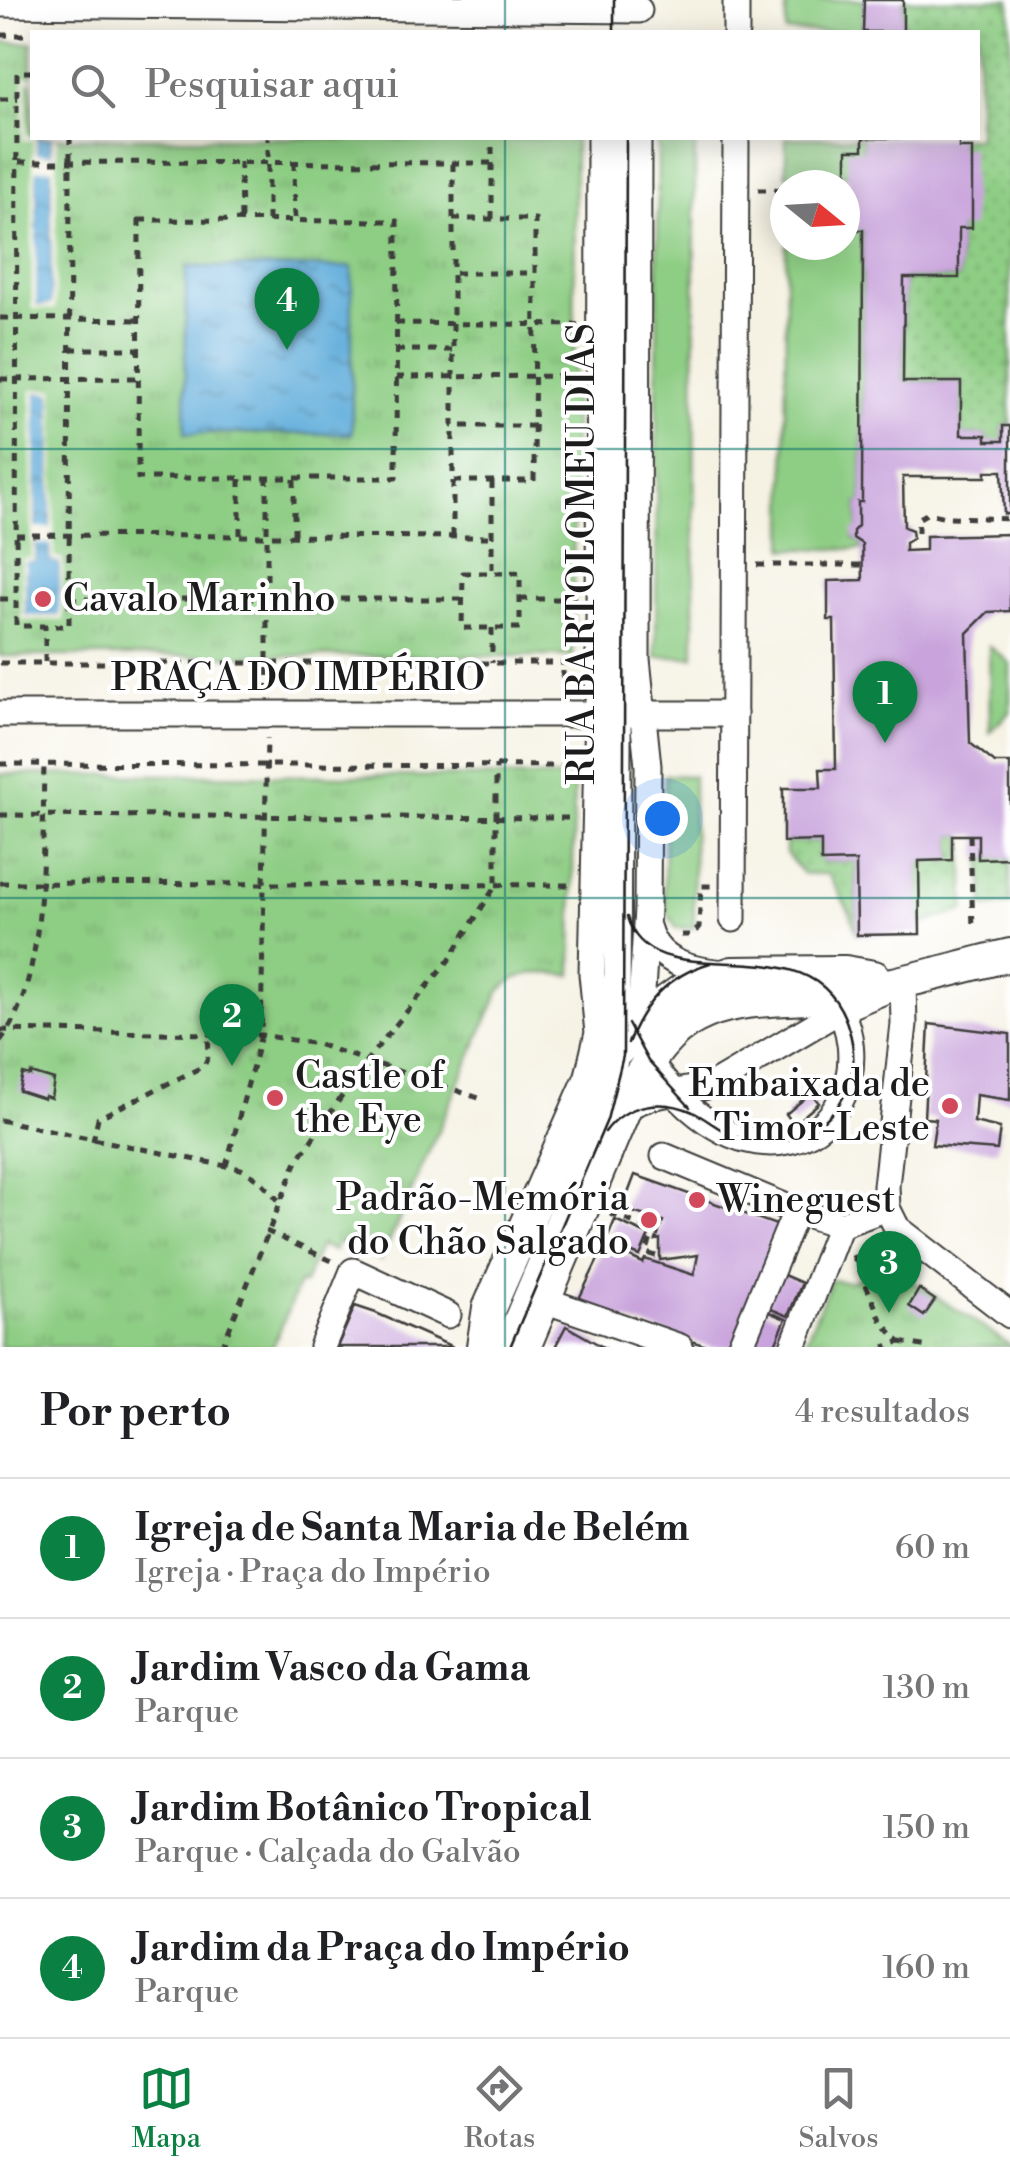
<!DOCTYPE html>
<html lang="pt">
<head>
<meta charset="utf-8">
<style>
	:root { --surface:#fff; --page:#f2f2f2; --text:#202124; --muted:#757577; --line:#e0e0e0; --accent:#0b8043 }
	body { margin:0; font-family:"Libre Bodoni",serif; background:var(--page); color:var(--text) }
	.compass { position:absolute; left:770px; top:170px; width:90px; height:90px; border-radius:50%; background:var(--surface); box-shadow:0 5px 25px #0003; rotate:108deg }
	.you { position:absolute; left:662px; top:818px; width:35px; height:35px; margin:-25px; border:8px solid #fff; border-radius:50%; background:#1a73e8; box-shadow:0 0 0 15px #1a73e833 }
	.badge { display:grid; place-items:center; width:65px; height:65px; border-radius:50%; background:var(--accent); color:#fff; font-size:32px; font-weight:700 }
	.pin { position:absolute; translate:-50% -82px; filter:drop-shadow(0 2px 5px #0008) }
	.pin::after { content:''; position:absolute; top:52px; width:35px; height:30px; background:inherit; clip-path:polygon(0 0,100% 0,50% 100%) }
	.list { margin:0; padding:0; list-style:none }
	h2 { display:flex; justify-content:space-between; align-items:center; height:130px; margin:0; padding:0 40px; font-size:42px }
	h2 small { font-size:32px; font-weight:400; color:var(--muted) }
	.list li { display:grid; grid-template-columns:65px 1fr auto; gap:30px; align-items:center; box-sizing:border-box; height:140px; padding:0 40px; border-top:2px solid var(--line) }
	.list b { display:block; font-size:38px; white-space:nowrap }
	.list p { margin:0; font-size:32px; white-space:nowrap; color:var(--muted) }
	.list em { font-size:32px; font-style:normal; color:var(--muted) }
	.icon { flex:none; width:55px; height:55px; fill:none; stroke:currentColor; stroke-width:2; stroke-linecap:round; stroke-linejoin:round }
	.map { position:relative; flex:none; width:1010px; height:1347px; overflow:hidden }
	.search { position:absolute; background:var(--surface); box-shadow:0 5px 25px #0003; left:30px; right:30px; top:30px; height:110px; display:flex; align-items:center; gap:25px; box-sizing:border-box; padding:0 35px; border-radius:0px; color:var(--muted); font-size:38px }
	.sheet { height:690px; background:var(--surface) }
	nav { display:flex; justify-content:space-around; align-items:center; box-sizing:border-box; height:140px; border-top:2px solid var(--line); background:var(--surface); font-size:28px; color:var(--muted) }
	nav a { display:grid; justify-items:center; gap:5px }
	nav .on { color:var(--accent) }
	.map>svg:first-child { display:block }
	.grass { fill:#8ecd84; stroke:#557450; stroke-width:2.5 }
	.park { fill:url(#park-tufts); stroke:#557450; stroke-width:2.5 }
	.garden { fill:url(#garden-dots); stroke:#557450; stroke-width:2.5 }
	.water { fill:url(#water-ripples); stroke:#40667c; stroke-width:2.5 }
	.pier { fill:#f5f2e3; fill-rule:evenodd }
	.building { fill:#c9a4dc }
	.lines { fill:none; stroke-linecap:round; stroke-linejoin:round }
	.minor-casing { stroke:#3d3c3a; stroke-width:29 }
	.major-casing { stroke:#3d3c3a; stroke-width:36 }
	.path { stroke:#3d3c3a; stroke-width:5; stroke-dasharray:8 8; stroke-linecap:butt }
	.minor { stroke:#fff; stroke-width:25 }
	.major { stroke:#fff; stroke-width:32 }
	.tram { stroke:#1c1c1c; stroke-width:2.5 }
	.grid { fill:none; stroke:#0f766e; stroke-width:2.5; stroke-opacity:0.55 }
	.poi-dot { fill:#d1495b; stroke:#fff; stroke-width:4 }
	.labels { text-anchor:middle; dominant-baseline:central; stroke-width:8; stroke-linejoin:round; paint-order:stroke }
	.street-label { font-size:38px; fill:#1c1c1c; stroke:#fff }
	.poi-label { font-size:38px; fill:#1c1c1c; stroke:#fff; text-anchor:start }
</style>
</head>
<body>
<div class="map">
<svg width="1010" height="1347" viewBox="0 0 1010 1347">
	<defs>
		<pattern id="park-tufts" width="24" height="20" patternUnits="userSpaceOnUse" patternTransform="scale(2.5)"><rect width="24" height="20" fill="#8ecd84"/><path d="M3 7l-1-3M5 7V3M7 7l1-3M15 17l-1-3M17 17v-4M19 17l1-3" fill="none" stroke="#7aaf71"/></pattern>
		<pattern id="garden-dots" width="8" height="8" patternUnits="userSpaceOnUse" patternTransform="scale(2.5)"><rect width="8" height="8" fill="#8ecd84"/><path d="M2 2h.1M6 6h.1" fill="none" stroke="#7aaf71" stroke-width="1.8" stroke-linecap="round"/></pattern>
		<pattern id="water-ripples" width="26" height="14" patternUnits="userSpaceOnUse" patternTransform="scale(2.5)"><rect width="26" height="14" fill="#63afdc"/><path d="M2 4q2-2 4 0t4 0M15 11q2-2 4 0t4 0" fill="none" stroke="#518eb2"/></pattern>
	</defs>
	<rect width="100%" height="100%" fill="#fff"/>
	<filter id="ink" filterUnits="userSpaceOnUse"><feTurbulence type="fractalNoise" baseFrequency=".01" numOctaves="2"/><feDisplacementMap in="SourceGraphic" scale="20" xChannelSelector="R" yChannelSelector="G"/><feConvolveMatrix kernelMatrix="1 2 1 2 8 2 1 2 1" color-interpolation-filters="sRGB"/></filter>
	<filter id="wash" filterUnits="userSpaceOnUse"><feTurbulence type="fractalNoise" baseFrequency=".0048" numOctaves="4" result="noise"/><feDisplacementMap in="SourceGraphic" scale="40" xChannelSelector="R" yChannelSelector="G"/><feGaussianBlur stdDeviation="2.25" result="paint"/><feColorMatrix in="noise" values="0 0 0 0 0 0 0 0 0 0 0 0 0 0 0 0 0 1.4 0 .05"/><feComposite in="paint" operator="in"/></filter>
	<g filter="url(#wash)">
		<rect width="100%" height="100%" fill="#f5f2e3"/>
		<g class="grass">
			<polygon points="786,0 864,0 863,32 786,32"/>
			<polygon points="658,138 695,138 694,657 656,657"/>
			<polygon points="786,138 863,138 863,150 847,175 786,175"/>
			<polygon points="845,206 847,229 863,230 862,502 858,503 858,526 853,538 862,544 862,549 785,549 786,245 845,245"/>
			<polygon points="989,646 1010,663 1010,712 990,732"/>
			<polygon points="665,775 693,776 694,928 676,928 667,912 664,892"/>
		</g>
		<g class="park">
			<polygon points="0,42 32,43 32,138 575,138 573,656 0,656"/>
			<path d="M0,774L574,777L572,975C542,973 520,968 499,992L381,1260L338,1242L334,1251L320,1245L304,1284L299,1283L273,1347H0Z"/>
			<polygon points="888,1265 1010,1345 1010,1347 803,1347 831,1280 850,1282"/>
		</g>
		<g class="garden">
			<polygon points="903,0 1010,0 1010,426 1003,427 1003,441 986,441 986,435 961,435 960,382 903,382 904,278 959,278 959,138 978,138 978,32 903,32"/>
			<polygon points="952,835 963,835 965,910 919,925 919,861 952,860"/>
			<polygon points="821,841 821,862 856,861 857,935 849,911 828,874 803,874 786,853 786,842"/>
			<polygon points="1010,858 1010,904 988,908 984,905 982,859"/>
		</g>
		<g class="water">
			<polygon points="36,138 52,138 52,306 35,306"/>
			<polygon points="186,267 352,267 352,434 185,433"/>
			<polygon points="35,392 52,392 51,561 60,561 60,616 25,617 25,561 35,561"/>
		</g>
		<g class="pier">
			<path d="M24,77H32V81L27,82V135L36,138V154H52V138H57L55,309H32L33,140H23ZM52,169V305L36,306V170Z"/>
			<path d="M32,389H54V558L63,559V620H22V559L32,558ZM36,392L52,393L51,528H35ZM35,544H51V561L60,562L59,616H25V562L35,561Z"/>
		</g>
		<g id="blocks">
			<g class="building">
				<polygon points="864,0 903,0 903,32 863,32"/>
				<polygon points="863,138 959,138 959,148 972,148 972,228 959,228 959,278 904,278 903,382 961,382 961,435 986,435 986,441 1003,441 1003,426 1010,426 1010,514 1004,514 1002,471 986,471 986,477 903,477 904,527 912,530 913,538 905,543 905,551 926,550 926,536 1010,534 1010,611 988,612 967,633 970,743 995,763 1010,763 1010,858 978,859 978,835 952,835 952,860 919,861 920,934 857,935 856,861 821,862 821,841 783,842 783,788 821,788 820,769 836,769 834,620 828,620 828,581 863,580 862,544 853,538 853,531 858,526 858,502 862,502 863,230 847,230 847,150 863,150"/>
				<polygon points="929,1024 1010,1034 1010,1100 976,1095 974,1122 1000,1128 997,1150 932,1145 936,1119 924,1118"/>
				<polygon points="31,1073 54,1080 51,1098 45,1096 44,1099 19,1091 23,1074 31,1076"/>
				<polygon points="811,1093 819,1103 794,1124 786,1114"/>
				<polygon points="635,1175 782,1227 736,1347 710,1347 576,1305 605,1245 643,1263 645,1259 694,1275 698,1255 660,1260 660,1239 656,1240 663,1221 622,1209"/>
				<polygon points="615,1220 649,1235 640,1256 606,1242"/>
				<polygon points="779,1273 802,1283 788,1316 766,1307"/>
				<polygon points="919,1289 935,1300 924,1316 909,1306"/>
				<polygon points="355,1306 376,1313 453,1347 337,1347"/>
				<polygon points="764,1310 786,1319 774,1347 747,1347"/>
				<polygon points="566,1326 603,1347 555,1347"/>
			</g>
		</g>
	</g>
	<g filter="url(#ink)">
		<use href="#blocks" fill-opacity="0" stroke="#3d3c3a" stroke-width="2.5"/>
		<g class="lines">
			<defs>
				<g id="minor">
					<polyline points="0,4 639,10"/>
					<polyline points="736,32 736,0"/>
					<polyline points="0,714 734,714"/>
					<polyline points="733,919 736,138"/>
					<path d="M648,929C658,965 696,971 729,973"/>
					<polyline points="632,1036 642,991 647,909 648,766 637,659 638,138"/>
					<path d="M640,1047C664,1088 708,1135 757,1142C842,1153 875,1058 832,996"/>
					<polyline points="587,1080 598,1033 592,974 599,659 600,138"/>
					<polyline points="618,1110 650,1097 713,1085 842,1009 903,983 904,1024 886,1186 887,1208 897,1228 1010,1315"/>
					<polyline points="664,1156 796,1211 840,1225 887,1208"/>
					<polyline points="544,1300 680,1347"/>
					<polyline points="322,1347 353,1271 448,1315"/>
					<polyline points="505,1347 599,1127 608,1101 617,1048 620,138"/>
					<polyline points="740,1347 796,1211"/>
					<polyline points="793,1347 840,1225"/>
				</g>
				<g id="major">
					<polyline points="483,1347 489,1308 591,1078 659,1007 684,989 732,973 845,972 874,977"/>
					<path d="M524,1347L635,1084C650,1058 668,1031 696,1017C736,995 787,1002 831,996C892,987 950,969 1010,955"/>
				</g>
			</defs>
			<use href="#minor" class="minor-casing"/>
			<use href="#major" class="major-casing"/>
			<g class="path">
				<polyline points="0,35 32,35"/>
				<polyline points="32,72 17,72 16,626 69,626 70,138"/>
				<polyline points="0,99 18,99"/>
				<polyline points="19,162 492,163"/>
				<polyline points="240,162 241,221"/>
				<polyline points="294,162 295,221"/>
				<polyline points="453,163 453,426 535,426"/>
				<polyline points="758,190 785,190"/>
				<polyline points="845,190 847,190"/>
				<polyline points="453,219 535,219 535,273 454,273"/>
				<polyline points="492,219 492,138"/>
				<polygon points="139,220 397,221 396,478 138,478"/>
				<polyline points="268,221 268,138"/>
				<polyline points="0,318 139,320"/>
				<polyline points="396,323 578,325"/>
				<polyline points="70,349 139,349"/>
				<polyline points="396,350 453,350"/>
				<polyline points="396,377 578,376"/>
				<polyline points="0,379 138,378"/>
				<polyline points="454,481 534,481 535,273"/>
				<polyline points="492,481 492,573"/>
				<polyline points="918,533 918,519 928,513 946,517 1010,519"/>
				<polyline points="16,535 492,537"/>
				<polyline points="240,535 240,478"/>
				<polyline points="294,535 294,478"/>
				<polyline points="453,537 453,426"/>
				<polyline points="757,565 862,565"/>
				<polygon points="463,573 520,573 520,628 462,628"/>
				<polyline points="0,599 16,599"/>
				<polyline points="69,599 463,599"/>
				<polyline points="520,599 577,599"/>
				<polyline points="492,628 492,663"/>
				<polyline points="45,662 45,625"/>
				<polyline points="0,663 577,663"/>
				<polyline points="563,679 563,663"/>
				<polyline points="267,692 267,478"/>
				<polyline points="563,754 564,766"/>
				<polyline points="0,764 574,766"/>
				<polyline points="0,815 572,818"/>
				<polyline points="970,835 973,929"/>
				<polyline points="0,883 572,885"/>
				<polyline points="681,935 690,935 699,928 701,886 712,886"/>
				<polyline points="0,1030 261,1035 317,1044 482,1099"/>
				<path d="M0,1041C49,979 42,841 44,764"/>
				<polyline points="0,1120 241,1169 260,1180 278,1200"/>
				<polyline points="93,1141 98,1118 204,1066 209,1055 208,1034"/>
				<polyline points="226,1166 261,1035 267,738"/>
				<polyline points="610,1214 654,1230"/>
				<polyline points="266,1231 332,1261"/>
				<polyline points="853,1255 882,1322 900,1342 884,1347"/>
				<polyline points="656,1256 646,1253 657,1221"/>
				<polyline points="900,1342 928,1347"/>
				<polyline points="222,1347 297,1161 367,1060 449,960 496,885 496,766"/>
			</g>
			<use href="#minor" class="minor"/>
			<use href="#major" class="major"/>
			<g class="tram">
				<polyline points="614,0 614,32"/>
				<polyline points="628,1024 648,1061 690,1107"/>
				<path d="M628,1043C644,1003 667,976 710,963"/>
				<path d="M605,1132C626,1103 662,1098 693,1112C709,1120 722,1133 739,1138C762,1145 785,1143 806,1133C824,1124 839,1108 847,1090C855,1071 855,1049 849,1030C816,911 653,1008 627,917"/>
				<polyline points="510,1347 607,1120 623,1056 626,138"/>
			</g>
		</g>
	</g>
	<path class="grid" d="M505,0V32M505,138V1347M0,449H1010M0,898H1010"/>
	<g class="poi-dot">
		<circle cx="43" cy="599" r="10"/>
		<circle cx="275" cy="1098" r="10"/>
		<circle cx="950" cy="1106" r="10"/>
		<circle cx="697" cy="1200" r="10"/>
		<circle cx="649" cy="1220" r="10"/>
	</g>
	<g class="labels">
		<g class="street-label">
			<text transform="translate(582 554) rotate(-90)">RUA BARTOLOMEU DIAS</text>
			<text x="298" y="678">PRAÇA DO IMPÉRIO</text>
		</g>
		<g class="poi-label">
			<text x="63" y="599">Cavalo Marinho</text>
			<text x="295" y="1076">Castle of<tspan x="295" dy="44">the Eye</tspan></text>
			<text x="930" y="1084" text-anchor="end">Embaixada de<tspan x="930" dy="44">Timor-Leste</tspan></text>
			<text x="629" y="1198" text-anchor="end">Padrão-Memória<tspan x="629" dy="44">do Chão Salgado</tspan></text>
			<text x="717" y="1200">Wineguest</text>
		</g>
	</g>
</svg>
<svg class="compass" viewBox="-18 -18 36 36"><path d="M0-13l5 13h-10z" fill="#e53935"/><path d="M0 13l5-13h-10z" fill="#757577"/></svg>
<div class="you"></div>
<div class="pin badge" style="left:885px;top:743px">1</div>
<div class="pin badge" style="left:232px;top:1066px">2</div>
<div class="pin badge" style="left:889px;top:1313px">3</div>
<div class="pin badge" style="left:287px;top:350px">4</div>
<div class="search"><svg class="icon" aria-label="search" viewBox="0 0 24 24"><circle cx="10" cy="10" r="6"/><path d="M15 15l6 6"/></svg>Pesquisar aqui</div>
</div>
<section class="sheet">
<h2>Por perto<small>4 resultados</small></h2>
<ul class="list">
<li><span class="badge">1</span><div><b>Igreja de Santa Maria de Belém</b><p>Igreja · Praça do Império</p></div><em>60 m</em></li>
<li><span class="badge">2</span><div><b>Jardim Vasco da Gama</b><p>Parque</p></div><em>130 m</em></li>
<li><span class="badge">3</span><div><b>Jardim Botânico Tropical</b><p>Parque · Calçada do Galvão</p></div><em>150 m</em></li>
<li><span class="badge">4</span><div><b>Jardim da Praça do Império</b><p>Parque</p></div><em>160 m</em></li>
</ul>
</section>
<nav>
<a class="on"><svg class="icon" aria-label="map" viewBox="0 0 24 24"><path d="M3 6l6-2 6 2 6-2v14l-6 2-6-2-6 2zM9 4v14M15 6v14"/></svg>Mapa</a>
<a><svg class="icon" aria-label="directions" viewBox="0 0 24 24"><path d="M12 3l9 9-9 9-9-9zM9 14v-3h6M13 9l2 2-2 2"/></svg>Rotas</a>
<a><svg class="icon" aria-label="saved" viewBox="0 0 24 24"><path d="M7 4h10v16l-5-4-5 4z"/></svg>Salvos</a>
</nav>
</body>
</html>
